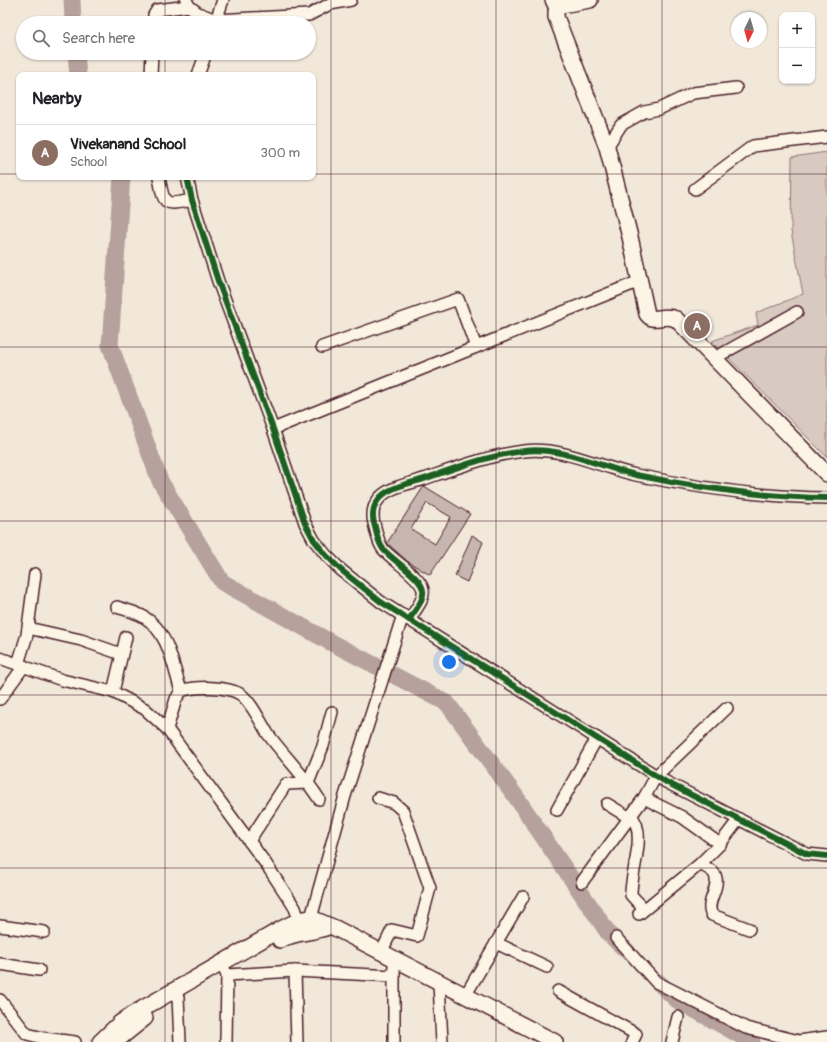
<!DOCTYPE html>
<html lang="en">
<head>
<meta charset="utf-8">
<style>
	:root { --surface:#fff; --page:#f2f2f2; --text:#202124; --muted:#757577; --line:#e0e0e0; --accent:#0b8043 }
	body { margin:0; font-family:Pangolin,sans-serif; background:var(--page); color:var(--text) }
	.controls { position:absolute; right:12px; top:12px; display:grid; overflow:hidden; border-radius:8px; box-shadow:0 1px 3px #0004 }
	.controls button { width:36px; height:36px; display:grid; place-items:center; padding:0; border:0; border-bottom:1px solid var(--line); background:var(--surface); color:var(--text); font:20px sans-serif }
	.compass { position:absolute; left:731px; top:12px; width:36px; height:36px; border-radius:50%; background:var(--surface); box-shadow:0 1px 3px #0004; rotate:185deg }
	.you { position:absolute; left:449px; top:662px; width:14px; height:14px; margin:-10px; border:3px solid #fff; border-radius:50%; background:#1a73e8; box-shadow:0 0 0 6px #1a73e833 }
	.badge { display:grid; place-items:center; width:26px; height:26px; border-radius:50%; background:var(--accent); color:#fff; font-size:13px; font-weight:700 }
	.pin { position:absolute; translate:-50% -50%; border:2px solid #fff; box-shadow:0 1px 4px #0006 }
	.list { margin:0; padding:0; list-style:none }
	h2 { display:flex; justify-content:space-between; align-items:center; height:52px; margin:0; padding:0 16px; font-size:17px }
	h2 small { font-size:13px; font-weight:400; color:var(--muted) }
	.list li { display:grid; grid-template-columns:26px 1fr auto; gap:12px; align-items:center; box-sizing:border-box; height:56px; padding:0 16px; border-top:1px solid var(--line) }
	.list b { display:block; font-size:15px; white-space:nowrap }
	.list p { margin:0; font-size:13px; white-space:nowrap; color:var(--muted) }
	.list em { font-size:13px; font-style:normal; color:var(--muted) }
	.icon { flex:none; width:22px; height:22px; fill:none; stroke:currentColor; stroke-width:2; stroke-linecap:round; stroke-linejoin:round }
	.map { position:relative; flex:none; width:827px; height:1042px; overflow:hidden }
	.search { position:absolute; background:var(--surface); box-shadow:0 1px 3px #0004; left:16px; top:16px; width:300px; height:44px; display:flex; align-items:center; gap:10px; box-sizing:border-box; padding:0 14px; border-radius:22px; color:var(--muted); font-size:15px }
	.panel { position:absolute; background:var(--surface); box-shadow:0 1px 3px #0004; left:16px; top:72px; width:300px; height:108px; border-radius:8px }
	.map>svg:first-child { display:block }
	.green { fill:#d8cac0; stroke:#917476 }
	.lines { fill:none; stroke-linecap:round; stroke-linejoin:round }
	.river { stroke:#b6a19c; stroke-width:17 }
	.building { fill:#c7b6af; stroke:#4a1f2b; fill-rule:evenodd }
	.street-casing { stroke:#4a1f2b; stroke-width:14 }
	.secondary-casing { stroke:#4a1f2b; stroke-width:18 }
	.street { stroke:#fcf5e5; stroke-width:11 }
	.secondary { stroke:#fcf5e5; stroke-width:15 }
	.cycleway-casing { stroke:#fcf5e5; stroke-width:8 }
	.cycleway { stroke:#1b5e20; stroke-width:6 }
	.grid { fill:none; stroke:#4a1f2b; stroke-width:1; stroke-opacity:0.55 }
</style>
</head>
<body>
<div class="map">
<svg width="827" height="1042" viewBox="0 0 827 1042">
	<rect width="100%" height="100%" fill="#f1e8da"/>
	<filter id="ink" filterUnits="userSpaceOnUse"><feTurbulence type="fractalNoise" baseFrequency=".025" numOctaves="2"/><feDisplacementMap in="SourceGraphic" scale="8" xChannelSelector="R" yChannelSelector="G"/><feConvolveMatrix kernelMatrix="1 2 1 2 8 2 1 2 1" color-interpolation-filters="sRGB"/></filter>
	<g filter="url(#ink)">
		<polygon class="green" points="827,152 827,457 712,341 758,325 756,313 803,294 791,231 792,157"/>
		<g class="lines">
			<g class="river">
				<polyline points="72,0 73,23"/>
				<polyline points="76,53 78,75"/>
				<polyline points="122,177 110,345 160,481 222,582 332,643 447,703 514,794 609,934 628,952"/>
				<polyline points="658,982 677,1000 752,1042"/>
			</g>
		</g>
		<g class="building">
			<path d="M424,486L470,514L430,575L407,561L387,543ZM427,503L451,517L435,544L411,529Z"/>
			<polygon points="472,535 483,542 467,582 455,576"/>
		</g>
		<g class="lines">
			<defs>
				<g id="street">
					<polyline points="186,0 189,6 198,13 216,20 309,15 330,4 351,0"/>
					<polyline points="551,0 556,11"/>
					<polyline points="153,23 154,15 157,10 189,6"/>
					<polyline points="215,23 223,0"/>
					<polyline points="151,75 152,53"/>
					<polyline points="198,75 206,53"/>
					<polyline points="607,147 621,125 644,112 659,109 693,93 736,88"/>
					<path d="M159,177C164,205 163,206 192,200"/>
					<polyline points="187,177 192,200 218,281 273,429 305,523 314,540 326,555 341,570 381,602 666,782 807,854 827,856"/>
					<polyline points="695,189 753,146 827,137"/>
					<polyline points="322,347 458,299 476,347"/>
					<polyline points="713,359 797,312"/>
					<polyline points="273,429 640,281"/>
					<path d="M117,607C126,610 136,612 144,617C169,632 173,666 181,691"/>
					<path d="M409,620C414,611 425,600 423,590C421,577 392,560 383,549C378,542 377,535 375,527C372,518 372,508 378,500C387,487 409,484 424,479C456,468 490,455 524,451C562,446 599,467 636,475C698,488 764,497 827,498"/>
					<polyline points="28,628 81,640 121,654"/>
					<polyline points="0,658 62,680 113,692 145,709 167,729 266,864 295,908 301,926"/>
					<polyline points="18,664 27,635 35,574"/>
					<polyline points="113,692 126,637"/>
					<polyline points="0,699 24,666"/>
					<path d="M167,729L176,699L181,691C195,686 227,686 240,694C251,701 261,723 268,734C284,756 304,775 319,799"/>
					<polyline points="378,798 394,803 403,811 430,888 417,936 392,930 381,953"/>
					<polyline points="644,798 682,817 720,844"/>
					<polyline points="607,804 630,818"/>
					<polyline points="557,810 597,738"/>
					<path d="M631,816C648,833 630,873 631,895L644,909"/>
					<polyline points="249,841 286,784 308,783 323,746 332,712"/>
					<path d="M700,864C705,867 713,870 715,875C721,888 704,903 712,915L749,929"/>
					<polyline points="582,882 644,798 656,776 727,708"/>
					<polyline points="639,914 700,864 720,844 739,819"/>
					<polyline points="309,925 345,796 403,615"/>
					<polyline points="0,926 44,932"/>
					<polyline points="616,938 656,982 746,1028 799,1041 827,1037"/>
					<polyline points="496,943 547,967"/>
					<polyline points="0,964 39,970"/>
					<polyline points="224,969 227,975 226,1042"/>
					<polyline points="295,971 297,1042"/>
					<polyline points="227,975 295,971 394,976"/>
					<polyline points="439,983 442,1042"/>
					<polyline points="558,991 636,1034 632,1042"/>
					<polyline points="465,996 523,897"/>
					<polyline points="178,997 180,1042"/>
					<polyline points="0,1000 27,1034 43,1038 75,1042"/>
					<polyline points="394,1042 394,960"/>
					<polyline points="672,1042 678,1017"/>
				</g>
				<g id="secondary">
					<path d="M590,0L561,5L556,11V17L607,147L630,237L647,314C654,324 662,313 676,319L827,474"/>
					<path d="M280,940C296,932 312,933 328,927"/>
					<polyline points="100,1042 120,1023 133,1014 281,929 299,920 311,918 335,928 555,1042"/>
					<polyline points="115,1042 145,1018"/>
				</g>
			</defs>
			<use href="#street" class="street-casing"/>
			<use href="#secondary" class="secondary-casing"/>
			<use href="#street" class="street"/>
			<use href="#secondary" class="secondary"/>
			<defs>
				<g id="cycleway">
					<polyline points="187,177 192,200 218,281 273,429 305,523 314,540 326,555 341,570 381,602 666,782 807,854 827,856"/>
					<path d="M409,620C414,611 425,600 423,590C421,577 392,560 383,549C378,542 377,535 375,527C372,518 372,508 378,500C387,487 409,484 424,479C456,468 490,455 524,451C562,446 599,467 636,475C698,488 764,497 827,498"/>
				</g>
			</defs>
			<use href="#cycleway" class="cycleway-casing"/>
			<use href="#cycleway" class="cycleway"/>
		</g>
	</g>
	<path class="grid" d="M165,0V23M331,0V1042M496,0V1042M662,0V1042M165,53V75M0,174H19M313,174H827M165,177V1042M0,347H827M0,521H827M0,695H827M0,868H827"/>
</svg>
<div class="controls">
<button>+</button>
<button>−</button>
</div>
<svg class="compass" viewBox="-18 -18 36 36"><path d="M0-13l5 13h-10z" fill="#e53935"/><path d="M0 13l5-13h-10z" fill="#757577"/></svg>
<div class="you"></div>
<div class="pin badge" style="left:697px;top:326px;background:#8d6e63">A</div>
<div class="search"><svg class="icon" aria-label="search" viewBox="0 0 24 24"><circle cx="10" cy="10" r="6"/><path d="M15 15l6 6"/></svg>Search here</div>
<section class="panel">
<h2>Nearby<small></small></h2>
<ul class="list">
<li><span class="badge" style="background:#8d6e63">A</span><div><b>Vivekanand School</b><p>School</p></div><em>300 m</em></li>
</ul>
</section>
</div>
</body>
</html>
